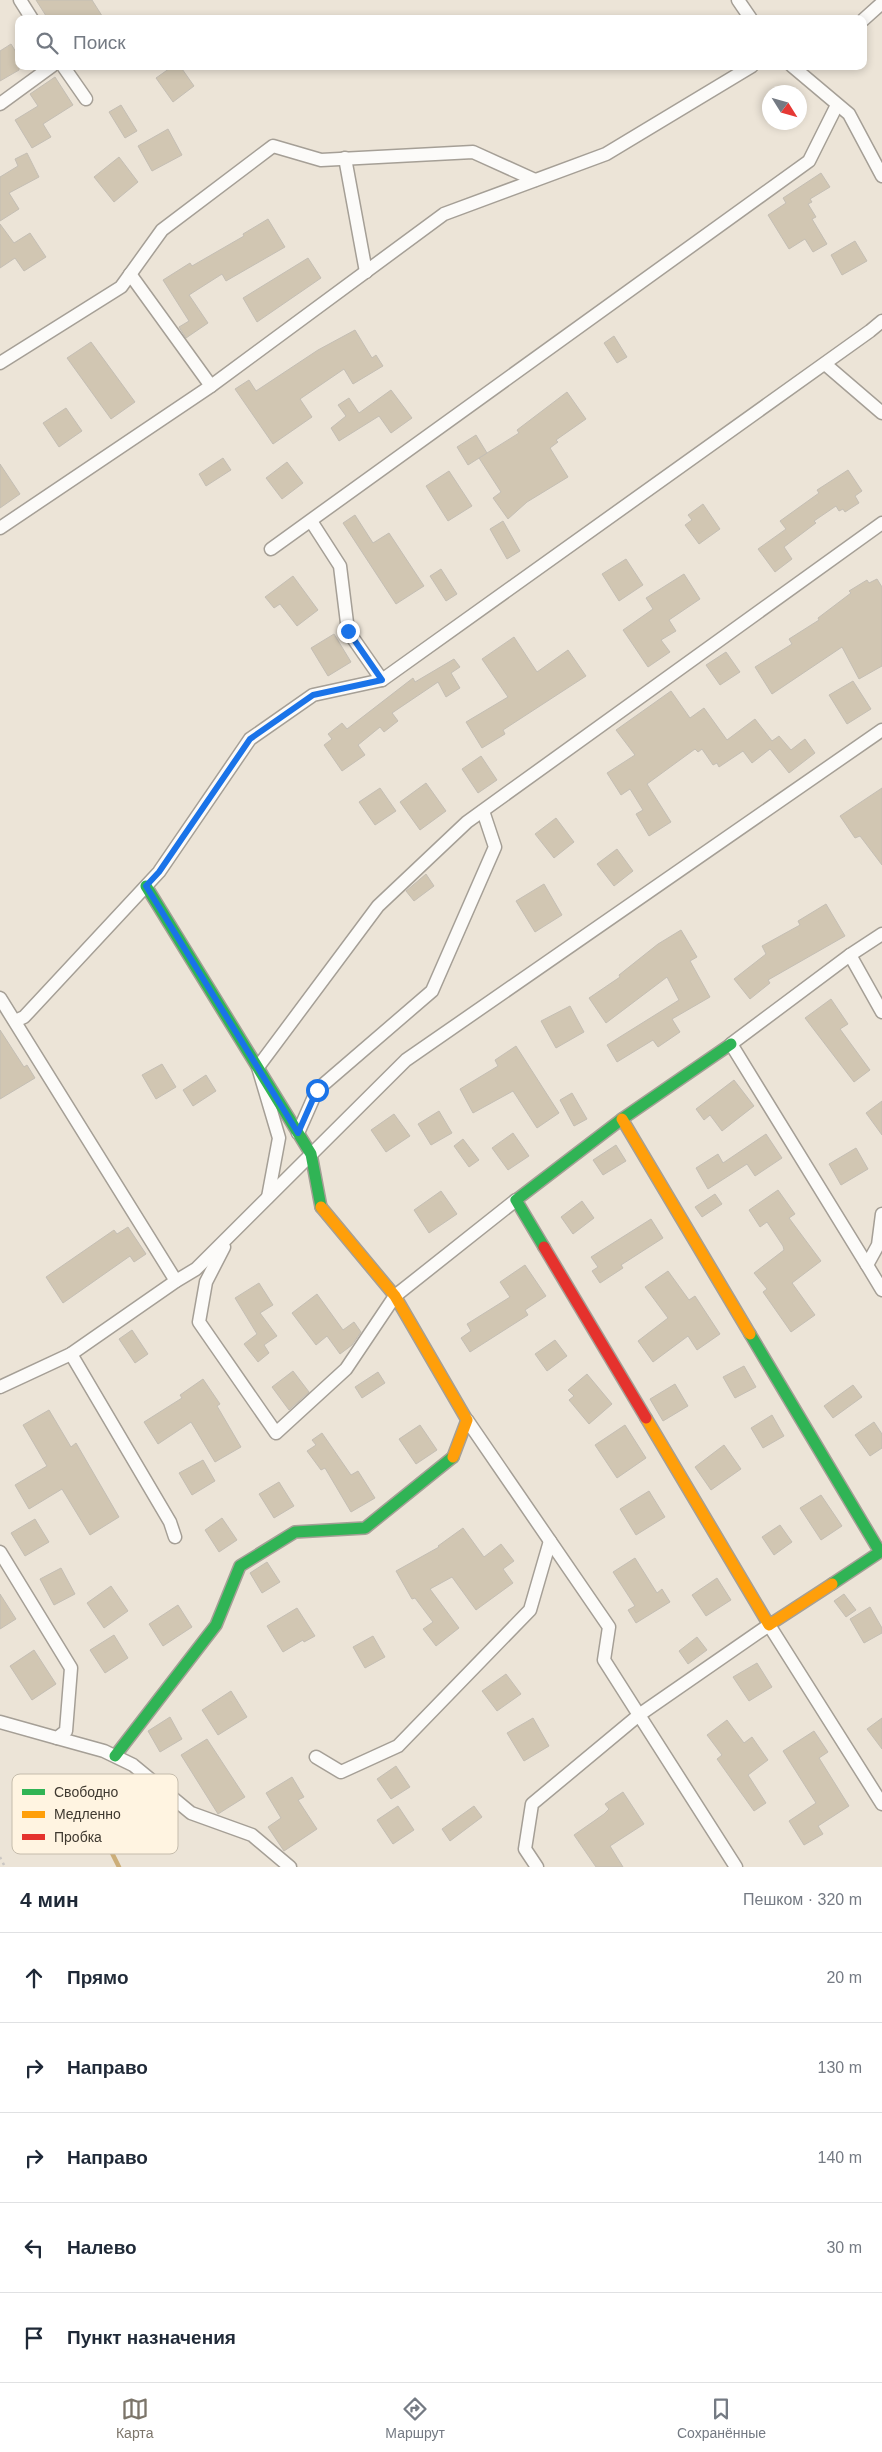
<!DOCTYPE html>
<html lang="ru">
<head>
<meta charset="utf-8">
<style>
	:root { --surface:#fff; --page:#f2f2f3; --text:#1f2937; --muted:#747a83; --line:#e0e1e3; --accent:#7c756a }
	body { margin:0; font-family:Helvetica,sans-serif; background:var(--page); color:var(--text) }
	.compass { position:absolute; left:762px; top:85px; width:45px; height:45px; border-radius:50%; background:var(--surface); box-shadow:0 2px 8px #0003; rotate:127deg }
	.stop { position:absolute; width:15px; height:15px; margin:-11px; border:4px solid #1a73e8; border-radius:50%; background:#fff }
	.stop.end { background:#1a73e8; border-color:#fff; box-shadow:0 1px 5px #0008 }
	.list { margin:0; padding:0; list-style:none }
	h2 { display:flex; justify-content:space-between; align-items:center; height:65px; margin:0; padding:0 20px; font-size:21px }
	h2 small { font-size:16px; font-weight:400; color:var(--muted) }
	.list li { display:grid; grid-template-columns:32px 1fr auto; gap:15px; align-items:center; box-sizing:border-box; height:90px; padding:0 20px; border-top:1px solid var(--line) }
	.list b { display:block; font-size:19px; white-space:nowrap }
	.list em { font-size:16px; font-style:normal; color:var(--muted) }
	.icon { flex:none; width:28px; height:28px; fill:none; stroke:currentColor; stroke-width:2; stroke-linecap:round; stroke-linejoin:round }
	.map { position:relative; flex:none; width:882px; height:1867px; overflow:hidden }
	.search { position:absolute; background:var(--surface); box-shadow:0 2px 8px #0003; left:15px; right:15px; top:15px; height:55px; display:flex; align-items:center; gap:12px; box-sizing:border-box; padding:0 18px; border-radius:10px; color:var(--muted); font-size:19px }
	.sheet { height:515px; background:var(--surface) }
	nav { display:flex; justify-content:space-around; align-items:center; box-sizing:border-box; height:70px; border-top:1px solid var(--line); background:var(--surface); font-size:14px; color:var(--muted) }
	nav a { display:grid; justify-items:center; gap:2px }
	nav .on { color:var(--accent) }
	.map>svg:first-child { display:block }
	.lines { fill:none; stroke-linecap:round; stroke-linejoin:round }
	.stream { stroke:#ccae79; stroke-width:4.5 }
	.building { fill:#d1c6b2; stroke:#c4beb4 }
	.street-casing { stroke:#a59f96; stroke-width:15 }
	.fast-casing { stroke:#a59f96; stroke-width:14 }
	.slow-casing { stroke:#a59f96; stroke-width:14 }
	.jam-casing { stroke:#a59f96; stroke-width:14 }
	.path { stroke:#cac6c3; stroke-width:2.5; stroke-dasharray:2.5 4; stroke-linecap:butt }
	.street { stroke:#fcfbf9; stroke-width:12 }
	.fast { stroke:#30b455; stroke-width:11 }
	.slow { stroke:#ff9f0a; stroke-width:11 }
	.jam { stroke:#e5322d; stroke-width:11 }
	.route { stroke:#1a73e8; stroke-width:6 }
	.key { fill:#fff4e1; stroke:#c5bcac; stroke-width:1 }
	.key-label { font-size:14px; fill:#3f3930 }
</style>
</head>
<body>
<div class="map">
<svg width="882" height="1867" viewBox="0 0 882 1867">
	<rect width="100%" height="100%" fill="#ece4d7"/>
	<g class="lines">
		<polyline class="stream" points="111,1851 119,1867"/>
	</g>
	<g class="building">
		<polygon points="36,0 92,0 104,19 48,19"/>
		<polygon points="11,44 19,57 19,70 0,81 0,51"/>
		<polygon points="173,66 180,66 194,86 173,102 156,78"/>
		<polygon points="55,77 73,105 43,124 51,137 32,148 15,120 38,106 30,94"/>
		<polygon points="121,105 137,131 125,138 109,112"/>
		<polygon points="168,129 182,155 152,171 138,146"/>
		<polygon points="27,153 39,177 9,193 19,209 0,221 0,177 18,166 15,159"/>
		<polygon points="119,157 138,182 114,202 94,177"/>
		<polygon points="821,173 830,187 810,199 812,202 808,204 816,217 812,219 827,244 813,252 805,239 789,249 768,215 786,203 783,198"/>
		<polygon points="268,219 285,247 226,281 222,274 189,295 208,323 186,338 179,327 189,321 163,280 190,263 192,266 244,236 243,234"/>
		<polygon points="0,224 14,243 30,233 46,257 24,271 15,258 0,268"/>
		<polygon points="855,241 867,261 842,275 831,255"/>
		<polygon points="308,258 321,278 257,322 243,298"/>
		<polygon points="355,330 372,358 376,355 383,366 353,384 344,369 300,399 312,417 273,444 235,389 249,380 256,391 318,350"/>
		<polygon points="614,336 627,357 617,363 604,343"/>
		<polygon points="91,342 135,402 111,419 67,358"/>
		<polygon points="391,390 412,418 391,433 379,416 339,441 331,428 346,416 338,405 349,398 359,413"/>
		<polygon points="567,392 586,419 556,440 558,442 550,448 568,477 527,502 508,519 493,498 501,492 479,458 519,433 517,430"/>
		<polygon points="66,408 82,431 59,447 43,423"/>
		<polygon points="476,435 487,453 468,465 457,447"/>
		<polygon points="223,458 231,470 206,486 199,474"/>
		<polygon points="287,462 303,483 282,499 266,478"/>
		<polygon points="0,464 20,494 0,508"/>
		<polygon points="848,470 862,491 855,496 859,503 845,512 843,509 839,511 836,506 814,521 816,523 784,547 792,559 775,572 758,549 786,529 780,521 819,493 817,490"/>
		<polygon points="449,471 472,506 448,521 426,486"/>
		<polygon points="703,504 720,529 699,544 685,525 692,520 688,515"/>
		<polygon points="355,515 373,543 389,533 424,586 396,604 343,523"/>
		<polygon points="503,521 520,551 507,559 490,529"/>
		<polygon points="626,559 643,585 619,601 602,574"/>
		<polygon points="441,569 457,594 446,601 430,576"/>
		<polygon points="684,574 700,599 669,620 676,631 661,640 670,652 648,667 623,630 653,609 646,598"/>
		<polygon points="293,576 318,610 297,626 280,604 274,608 265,597"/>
		<polygon points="877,579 882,587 882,666 859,679 842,647 772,694 755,667 792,644 789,639 819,620 818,618 851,593 849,591 867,580 869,583"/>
		<polygon points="334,634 351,662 328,676 311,648"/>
		<polygon points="514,637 537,672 568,650 586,676 503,730 505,734 482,748 466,722 508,697 482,659"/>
		<polygon points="726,652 740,672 720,685 706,665"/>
		<polygon points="454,659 460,667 451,673 460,688 446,697 438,682 392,713 398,721 384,732 380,727 358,745 365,755 342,771 324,745 332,739 328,734 342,723 347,729 413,678 415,682"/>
		<polygon points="853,681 871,709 847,724 829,695"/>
		<polygon points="671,691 690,718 704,708 727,740 755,719 772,741 779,736 791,750 805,739 815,753 789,773 770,749 752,763 743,751 719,767 717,763 713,765 702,749 698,752 695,749 647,784 671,822 649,836 636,814 643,810 630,789 621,795 607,773 635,755 616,730"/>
		<polygon points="481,756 497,780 478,793 462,769"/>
		<polygon points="426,783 446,811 420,830 400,802"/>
		<polygon points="380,788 396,811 375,825 359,802"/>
		<polygon points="882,788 882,865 860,836 855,838 840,816"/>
		<polygon points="556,818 574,842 554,858 535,834"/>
		<polygon points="617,849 633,871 614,886 597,864"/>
		<polygon points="426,874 434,886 414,901 406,891"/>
		<polygon points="544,884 562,915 535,932 516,901"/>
		<polygon points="826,904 845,936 768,980 770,983 750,999 734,979 766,954 762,946 800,925 798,921"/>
		<polygon points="681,930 697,957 690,961 710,997 672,1019 680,1032 658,1047 653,1040 617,1062 607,1045 679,1000 667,977 606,1023 589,998 620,977 619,975 658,944"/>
		<polygon points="831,999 848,1024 840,1029 870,1070 854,1082 805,1018"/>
		<polygon points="570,1006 584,1032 556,1048 541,1021"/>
		<polygon points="0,1030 24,1067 27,1065 35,1078 0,1099"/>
		<polygon points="516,1046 559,1113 537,1128 513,1091 473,1113 460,1089 498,1066 495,1060"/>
		<polygon points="162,1064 176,1087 156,1099 142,1075"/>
		<polygon points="206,1075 216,1091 193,1106 183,1090"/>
		<polygon points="734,1080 754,1106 722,1131 710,1115 704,1120 696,1109"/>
		<polygon points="572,1093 587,1119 574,1126 560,1100"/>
		<polygon points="882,1101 882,1135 866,1113"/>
		<polygon points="439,1111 452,1133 431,1145 418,1124"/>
		<polygon points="394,1114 410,1136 386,1152 371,1130"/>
		<polygon points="513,1133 529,1156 508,1170 492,1148"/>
		<polygon points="766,1134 782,1158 755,1176 747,1164 708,1189 696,1168 718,1154 723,1163"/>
		<polygon points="463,1139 479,1160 469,1167 454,1146"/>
		<polygon points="616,1145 626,1161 603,1175 593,1160"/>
		<polygon points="856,1148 868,1169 841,1185 829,1164"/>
		<polygon points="778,1190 795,1214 789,1218 821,1261 792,1283 815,1315 791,1332 763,1292 767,1289 754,1273 784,1250 783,1246 767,1222 760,1227 749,1210"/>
		<polygon points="441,1191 457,1214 429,1233 414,1210"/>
		<polygon points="715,1194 722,1204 702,1217 695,1207"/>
		<polygon points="582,1201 594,1218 573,1234 561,1217"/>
		<polygon points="651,1219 663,1238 621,1265 623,1268 600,1283 592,1271 598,1267 591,1257"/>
		<polygon points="128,1227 146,1254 134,1262 130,1256 63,1303 46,1277 114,1230 117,1234"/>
		<polygon points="525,1265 546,1296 525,1310 528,1315 470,1352 461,1338 471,1331 467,1324 510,1297 500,1282"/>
		<polygon points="668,1271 689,1300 695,1296 720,1334 697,1350 688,1336 653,1362 638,1341 668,1318 645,1287"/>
		<polygon points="259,1283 273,1305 260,1313 277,1336 264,1345 269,1353 258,1362 244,1344 257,1334 235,1298"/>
		<polygon points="317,1294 343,1330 354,1322 361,1332 352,1345 340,1354 327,1336 316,1345 292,1313"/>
		<polygon points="132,1330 148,1354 135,1363 119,1339"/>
		<polygon points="555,1340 567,1356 547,1371 535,1354"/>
		<polygon points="744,1366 756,1387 735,1398 723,1377"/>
		<polygon points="293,1371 309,1392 289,1410 272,1387"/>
		<polygon points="378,1372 385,1383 362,1398 355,1387"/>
		<polygon points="587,1374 612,1404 589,1424 569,1400 574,1396 568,1390"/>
		<polygon points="203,1379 220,1404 217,1406 241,1447 215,1462 191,1422 158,1444 144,1422 182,1398 180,1395"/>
		<polygon points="675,1384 688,1406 663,1421 650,1399"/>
		<polygon points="853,1385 862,1397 833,1418 824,1406"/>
		<polygon points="49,1410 71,1447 76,1443 119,1517 90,1535 62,1489 29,1509 15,1485 47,1466 23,1425"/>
		<polygon points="772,1415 784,1436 763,1448 751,1428"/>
		<polygon points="874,1422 882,1434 882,1448 870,1456 855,1435"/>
		<polygon points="420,1425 437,1450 416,1464 399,1439"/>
		<polygon points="625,1425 646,1458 617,1478 595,1445"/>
		<polygon points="322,1433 351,1475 358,1471 375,1498 351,1512 325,1468 321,1470 307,1451 316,1445 312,1440"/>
		<polygon points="724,1445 741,1469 711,1490 695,1467"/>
		<polygon points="203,1460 215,1481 192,1495 179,1473"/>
		<polygon points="279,1482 294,1506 274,1518 259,1494"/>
		<polygon points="649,1491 665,1517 636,1535 620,1509"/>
		<polygon points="821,1495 842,1526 821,1540 800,1508"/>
		<polygon points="222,1518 237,1540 219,1552 205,1530"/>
		<polygon points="35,1519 49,1542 25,1556 11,1533"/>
		<polygon points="780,1525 792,1542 774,1555 762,1537"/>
		<polygon points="463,1528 484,1557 501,1544 514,1561 503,1569 513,1583 476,1610 452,1577 430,1589 459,1628 436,1646 423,1629 433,1622 415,1598 412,1599 396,1571 439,1547 438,1546"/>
		<polygon points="635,1558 657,1593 662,1589 670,1602 636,1623 628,1610 635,1606 613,1572"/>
		<polygon points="267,1562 280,1582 262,1593 250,1573"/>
		<polygon points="61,1568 75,1594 54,1605 40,1579"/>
		<polygon points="717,1578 731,1600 706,1616 692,1595"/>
		<polygon points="111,1586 128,1611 104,1628 87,1603"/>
		<polygon points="0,1594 16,1619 0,1629"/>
		<polygon points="844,1594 856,1610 846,1617 834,1601"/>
		<polygon points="178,1605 192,1627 163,1646 149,1624"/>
		<polygon points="870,1607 882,1628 882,1633 864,1643 850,1619"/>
		<polygon points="297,1608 315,1636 304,1642 303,1640 283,1652 267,1626"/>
		<polygon points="114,1635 128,1658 105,1673 90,1650"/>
		<polygon points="373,1636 385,1657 365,1668 353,1647"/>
		<polygon points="697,1637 707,1650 688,1664 679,1651"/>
		<polygon points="34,1650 56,1684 32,1700 10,1666"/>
		<polygon points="757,1663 772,1687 749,1701 733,1677"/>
		<polygon points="506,1674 521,1694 497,1711 482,1691"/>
		<polygon points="231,1691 247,1717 218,1735 202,1710"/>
		<polygon points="170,1717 182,1739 160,1752 148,1731"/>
		<polygon points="533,1718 549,1746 524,1761 507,1733"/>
		<polygon points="882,1718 882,1749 867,1729"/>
		<polygon points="727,1720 744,1743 752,1737 768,1760 748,1775 766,1803 754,1811 717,1759 722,1755 707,1735"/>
		<polygon points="814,1731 828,1752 819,1758 849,1806 818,1826 823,1834 804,1845 789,1821 816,1803 783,1751"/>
		<polygon points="207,1739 245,1797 218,1814 181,1755"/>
		<polygon points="396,1766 410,1787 391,1799 377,1779"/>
		<polygon points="292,1777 304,1797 298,1800 317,1829 284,1851 268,1827 281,1818 266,1793"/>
		<polygon points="623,1792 644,1824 610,1846 623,1867 596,1867 574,1835 604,1814 609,1809 605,1804"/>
		<polygon points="398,1806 414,1830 393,1844 377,1820"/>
		<polygon points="474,1806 482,1817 450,1841 442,1829"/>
	</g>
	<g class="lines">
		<defs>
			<g id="street">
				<polyline points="20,0 32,19"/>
				<polyline points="738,0 751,19"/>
				<polyline points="863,20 882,3"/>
				<polyline points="63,66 86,99"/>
				<polyline points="792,66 849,114 882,176"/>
				<polyline points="0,104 52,66"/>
				<polyline points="345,158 366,272"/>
				<polyline points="130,274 211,386"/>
				<polyline points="0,363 121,287 162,230 273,146 321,160 473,152 535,180"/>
				<polyline points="825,364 882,413"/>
				<polyline points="311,521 340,566 348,631 382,680 870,331 882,321"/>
				<polyline points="0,528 211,386 444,214 606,154 752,66"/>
				<polyline points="271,549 809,161 837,105"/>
				<polyline points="882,934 850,955 882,1012"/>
				<polyline points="850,955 731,1044 867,1265"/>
				<polyline points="0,998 176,1281"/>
				<polyline points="15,1021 24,1017 159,872 250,739 313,695 382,680"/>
				<polyline points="298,1133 317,1090 432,991 495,847 483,811"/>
				<polyline points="268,1197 279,1138 258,1067 378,906 467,822 882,523"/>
				<polyline points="882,1214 878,1245 867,1265 882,1290"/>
				<polyline points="224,1247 206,1282 199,1322 276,1433 346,1369 395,1296 516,1200"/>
				<polyline points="71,1354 170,1522 175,1537"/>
				<polyline points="0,1387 71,1354 176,1281 196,1269 406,1060 882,730"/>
				<polyline points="467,1420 609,1627 604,1660 639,1715 769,1625 882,1804"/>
				<polyline points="0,1552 71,1668 66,1731 57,1738 0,1722"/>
				<polyline points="57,1738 104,1751 133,1765 191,1813 252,1835 290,1867"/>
				<polyline points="316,1757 341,1772 398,1746 530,1610 550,1541"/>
				<polyline points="537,1867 525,1849 532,1804 639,1715 736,1867"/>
			</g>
			<g id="fast">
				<polyline points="146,886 311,1154 321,1207"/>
				<polyline points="544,1247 516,1200 622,1119 731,1044"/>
				<polyline points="750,1334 880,1552 832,1584"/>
				<polyline points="115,1756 216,1625 240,1566 295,1532 365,1528 453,1457"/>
			</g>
			<g id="slow">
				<polyline points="622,1119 750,1334"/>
				<polyline points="321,1207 395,1296 467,1420 453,1457"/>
				<polyline points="646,1418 769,1625 832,1584"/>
			</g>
			<polyline id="jam" points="544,1247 646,1418"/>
		</defs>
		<use href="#street" class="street-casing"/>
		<use href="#fast" class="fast-casing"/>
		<use href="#slow" class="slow-casing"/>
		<use href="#jam" class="jam-casing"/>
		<polyline class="path" points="0,1857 5,1867"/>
		<use href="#street" class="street"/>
		<use href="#fast" class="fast"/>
		<use href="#slow" class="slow"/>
		<use href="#jam" class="jam"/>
	</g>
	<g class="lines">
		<polyline class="route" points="317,1090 298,1133 146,886 159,872 250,739 313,695 382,680 348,631"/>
	</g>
	<rect x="12" y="1774" width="166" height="80" rx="8" class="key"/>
	<rect x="22" y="1789" width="23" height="6" fill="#30b455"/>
	<rect x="22" y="1811" width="23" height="7" fill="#ff9f0a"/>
	<rect x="22" y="1834" width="23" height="6" fill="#e5322d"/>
	<g class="key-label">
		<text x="54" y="1797">Свободно</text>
		<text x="54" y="1819">Медленно</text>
		<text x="54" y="1842">Пробка</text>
	</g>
</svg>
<svg class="compass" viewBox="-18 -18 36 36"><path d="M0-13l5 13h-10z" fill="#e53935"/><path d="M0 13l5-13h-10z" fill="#747a83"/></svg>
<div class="stop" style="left:317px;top:1090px"></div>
<div class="stop end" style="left:348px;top:631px"></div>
<div class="search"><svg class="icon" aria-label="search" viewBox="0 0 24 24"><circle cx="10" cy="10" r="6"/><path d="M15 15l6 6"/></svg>Поиск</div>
</div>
<section class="sheet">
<h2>4 мин<small>Пешком · 320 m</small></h2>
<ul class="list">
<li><svg class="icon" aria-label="ahead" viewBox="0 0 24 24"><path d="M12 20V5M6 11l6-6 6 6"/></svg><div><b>Прямо</b></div><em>20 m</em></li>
<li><svg class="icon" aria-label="right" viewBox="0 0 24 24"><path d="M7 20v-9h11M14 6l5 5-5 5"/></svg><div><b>Направо</b></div><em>130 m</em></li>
<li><svg class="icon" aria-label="right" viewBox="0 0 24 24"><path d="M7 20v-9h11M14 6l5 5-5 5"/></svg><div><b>Направо</b></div><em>140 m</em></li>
<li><svg class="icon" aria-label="left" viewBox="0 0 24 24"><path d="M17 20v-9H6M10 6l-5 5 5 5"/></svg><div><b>Налево</b></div><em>30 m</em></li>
<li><svg class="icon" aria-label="arrive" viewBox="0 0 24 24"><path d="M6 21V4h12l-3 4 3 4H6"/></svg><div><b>Пункт назначения</b></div></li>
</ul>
</section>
<nav>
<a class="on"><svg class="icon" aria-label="map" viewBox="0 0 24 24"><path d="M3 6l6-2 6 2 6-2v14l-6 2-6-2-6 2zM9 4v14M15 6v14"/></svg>Карта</a>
<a><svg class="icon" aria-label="directions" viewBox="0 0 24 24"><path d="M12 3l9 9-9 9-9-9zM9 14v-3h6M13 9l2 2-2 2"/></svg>Маршрут</a>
<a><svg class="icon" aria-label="saved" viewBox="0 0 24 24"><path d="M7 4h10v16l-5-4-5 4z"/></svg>Сохранённые</a>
</nav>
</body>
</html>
